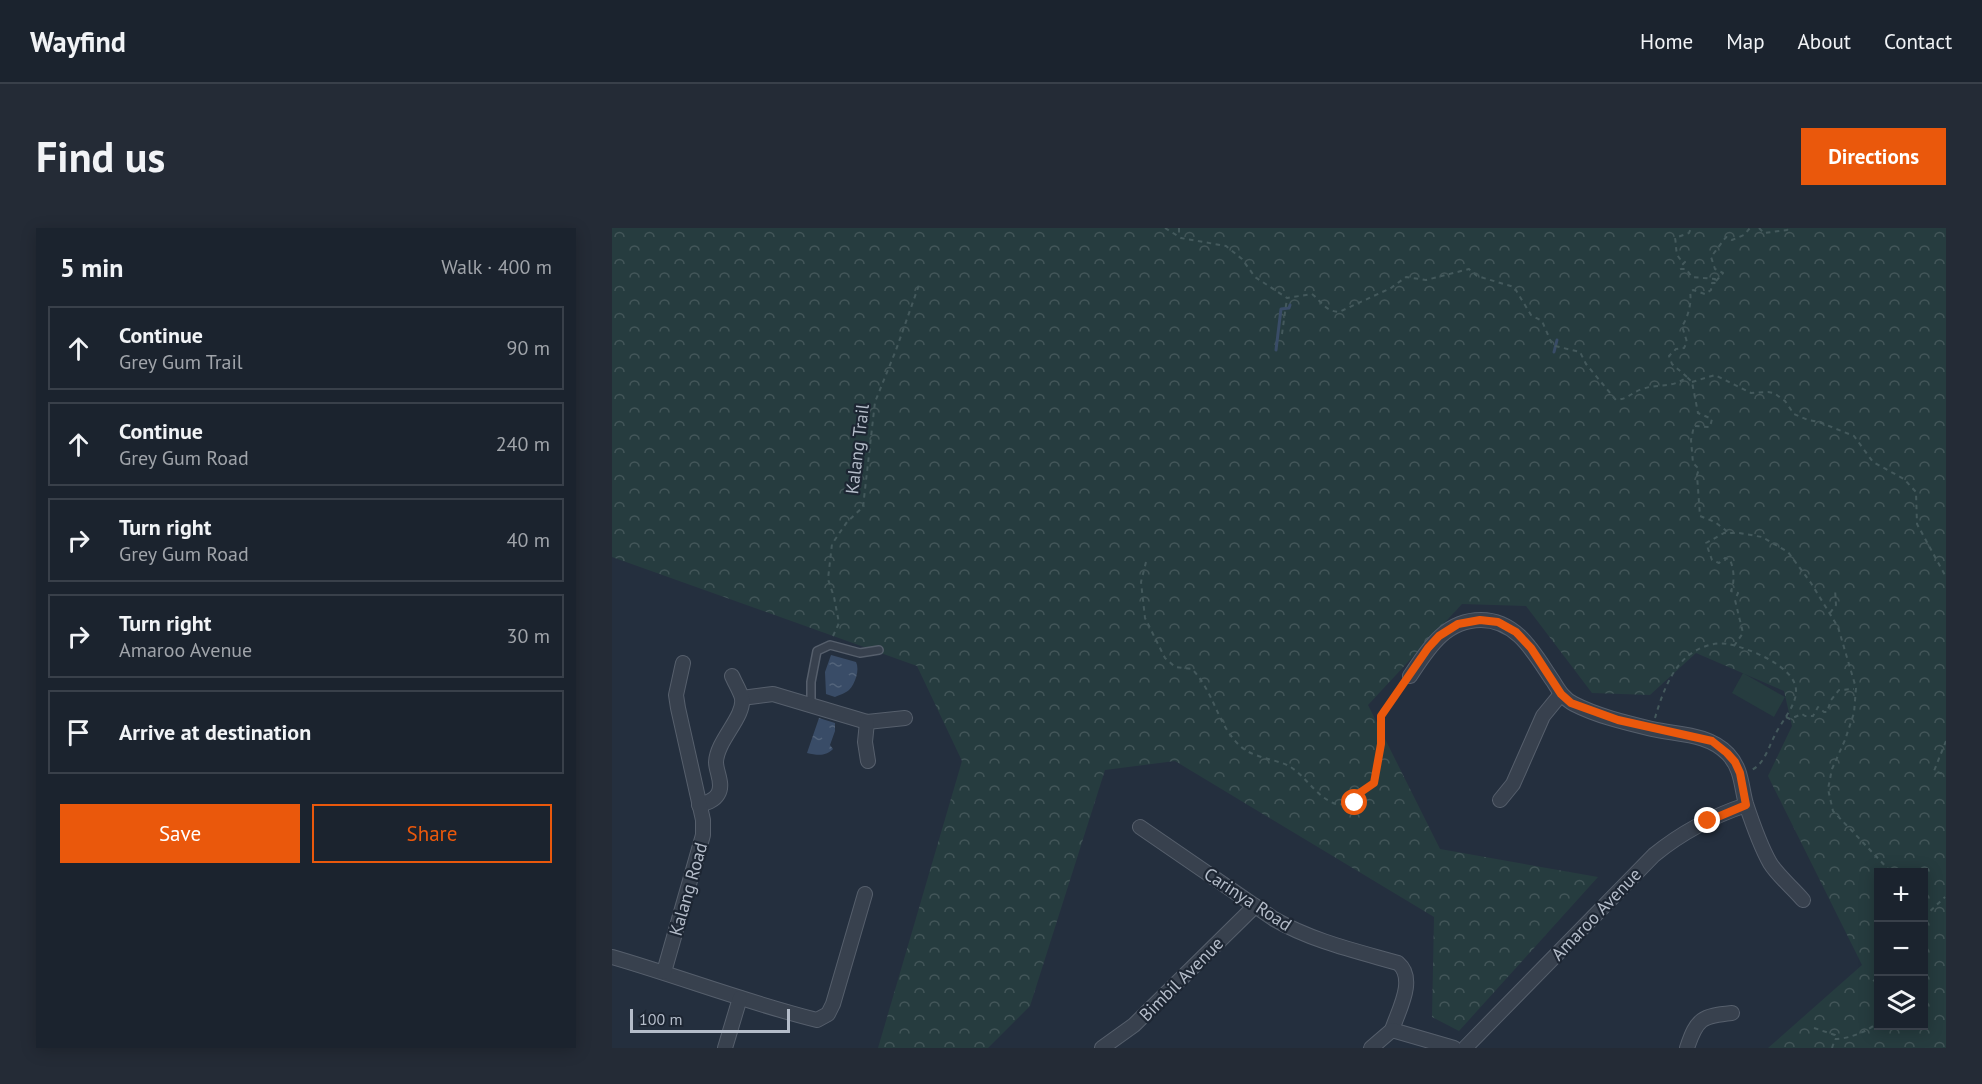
<!DOCTYPE html>
<html lang="en">
<head>
<meta charset="utf-8">
<style>
	:root { --surface:#1b232e; --page:#242b36; --text:#f1f3f6; --muted:#a0a4aa; --line:#39404a; --accent:#ea580c }
	body { margin:0; font-family:"PT Sans",sans-serif; background:var(--page); color:var(--text) }
	.controls { position:absolute; right:18px; bottom:18px; display:grid; overflow:hidden; border-radius:0px; box-shadow:0 3px 15px #0003 }
	.controls button { width:54px; height:54px; display:grid; place-items:center; padding:0; border:0; border-bottom:2px solid var(--line); background:var(--surface); color:var(--text); font:30px sans-serif }
	.scale { position:absolute; left:18px; bottom:15px; width:160px; box-sizing:border-box; padding-left:6px; border:3px solid #b4bcc9; border-top:0; font-size:16px; line-height:21px; white-space:nowrap; color:#b4bcc9; -webkit-text-stroke:4px #1d2633; paint-order:stroke }
	.stop { position:absolute; width:18px; height:18px; margin:-14px; border:4px solid #ea580c; border-radius:50%; background:#fff }
	.stop.end { background:#ea580c; border-color:#fff; box-shadow:0 2px 6px #0008 }
	.list { margin:0; padding:0; list-style:none }
	h2 { display:flex; justify-content:space-between; align-items:center; height:78px; margin:0; padding:0 24px; font-size:26px }
	h2 small { font-size:20px; font-weight:400; color:var(--muted) }
	.list li { display:grid; grid-template-columns:39px 1fr auto; gap:18px; align-items:center; box-sizing:border-box; height:84px; margin:0 12px 12px; padding:0 12px; border:2px solid var(--line); border-radius:0px }
	.list b { display:block; font-size:22px; white-space:nowrap }
	.list p { margin:0; font-size:20px; white-space:nowrap; color:var(--muted) }
	.list em { font-size:20px; font-style:normal; color:var(--muted) }
	.actions { display:flex; gap:12px; padding:18px 24px }
	.actions a { flex:1; padding:14px 0; border:2px solid var(--accent); border-radius:0px; text-align:center; font-size:21px; color:var(--accent) }
	.actions .main { background:var(--accent); color:#fff }
	.icon { flex:none; width:33px; height:33px; fill:none; stroke:currentColor; stroke-width:2; stroke-linecap:round; stroke-linejoin:round }
	.map { position:relative; flex:none; width:1334px; height:820px; overflow:hidden; border-radius:0px }
	header { display:flex; align-items:center; gap:36px; box-sizing:border-box; height:84px; padding:0 30px; background:var(--surface); border-bottom:2px solid var(--line) }
	header strong { font-size:28px }
	nav { display:flex; gap:33px; margin-inline-start:auto; font-size:21px }
	.intro { display:flex; align-items:center; justify-content:space-between; box-sizing:border-box; height:144px; padding:0 36px }
	h1 { margin:0; font-size:42px }
	.button { padding:15px 27px; border-radius:0px; background:var(--accent); color:#fff; font-size:21px; font-weight:700 }
	main { display:flex; gap:36px; padding:0 36px }
	aside { flex:1; background:var(--surface); border-radius:0px; box-shadow:0 3px 15px #0003 }
	.map>svg:first-child { display:block }
	.grass { fill:#263c3f }
	.forest { fill:url(#forest-crowns); fill-rule:evenodd }
	.water { fill:url(#water-ripples) }
	.lines { fill:none; stroke-linecap:round; stroke-linejoin:round }
	.stream { stroke:#394c67; stroke-width:3 }
	.lane-casing { stroke:#565f6c; stroke-width:10 }
	.street-casing { stroke:#565f6c; stroke-width:16 }
	.path { stroke:#44595c; stroke-width:2; stroke-dasharray:4.5 4.5; stroke-linecap:butt }
	.lane { stroke:#38414e; stroke-width:7 }
	.street { stroke:#38414e; stroke-width:14 }
	.route { stroke:#ea580c; stroke-width:8 }
	.labels { text-anchor:middle; dominant-baseline:central; stroke-width:4.5; stroke-linejoin:round; paint-order:stroke }
	.street-label { font-size:18px; fill:#b4bcc9; stroke:#1d2633 }
</style>
</head>
<body>
<header>
<strong>Wayfind</strong>
<nav><a>Home</a><a>Map</a><a>About</a><a>Contact</a></nav>
</header>
<div class="intro"><h1>Find us</h1><a class="button">Directions</a></div>
<main>
<aside>
<h2>5 min<small>Walk · 400 m</small></h2>
<ul class="list">
<li><svg class="icon" aria-label="ahead" viewBox="0 0 24 24"><path d="M12 20V5M6 11l6-6 6 6"/></svg><div><b>Continue</b><p>Grey Gum Trail</p></div><em>90 m</em></li>
<li><svg class="icon" aria-label="ahead" viewBox="0 0 24 24"><path d="M12 20V5M6 11l6-6 6 6"/></svg><div><b>Continue</b><p>Grey Gum Road</p></div><em>240 m</em></li>
<li><svg class="icon" aria-label="right" viewBox="0 0 24 24"><path d="M7 20v-9h11M14 6l5 5-5 5"/></svg><div><b>Turn right</b><p>Grey Gum Road</p></div><em>40 m</em></li>
<li><svg class="icon" aria-label="right" viewBox="0 0 24 24"><path d="M7 20v-9h11M14 6l5 5-5 5"/></svg><div><b>Turn right</b><p>Amaroo Avenue</p></div><em>30 m</em></li>
<li><svg class="icon" aria-label="arrive" viewBox="0 0 24 24"><path d="M6 21V4h12l-3 4 3 4H6"/></svg><div><b>Arrive at destination</b></div></li>
</ul>
<div class="actions"><a class="main">Save</a><a>Share</a></div>
</aside>
<div class="map">
<svg width="1334" height="820" viewBox="0 0 1334 820">
	<defs>
		<pattern id="forest-crowns" width="20" height="18" patternUnits="userSpaceOnUse" patternTransform="scale(1.5)"><rect width="20" height="18" fill="#263c3f"/><path d="M2 6a3 3 0 1 1 6 0M12 15a3 3 0 1 1 6 0" fill="none" stroke="#435659"/></pattern>
		<pattern id="water-ripples" width="26" height="14" patternUnits="userSpaceOnUse" patternTransform="scale(1.5)"><rect width="26" height="14" fill="#394c67"/><path d="M2 4q2-2 4 0t4 0M15 11q2-2 4 0t4 0" fill="none" stroke="#53647b"/></pattern>
	</defs>
	<rect width="100%" height="100%" fill="#242f3e"/>
	<polygon class="grass" points="1131,445 1173,469 1162,489 1120,465"/>
	<path class="forest" d="M0,0H1334V820H1156L1250,737L1156,548L1180,498L1172,463L1084,425L1038,467L980,465L914,378L850,376L756,477L828,621L986,649L847,803L820,789L822,689L563,533L493,542L418,778L376,820H266L350,533L305,438L0,329ZM1266,644H1312V798H1266Z"/>
	<g class="water">
		<path d="M219,427L244,434C248,442 243,456 237,462C234,465 227,467 223,469L214,466L213,444Z"/>
		<path d="M207,490L223,495V503L218,517L221,521C213,529 205,527 195,525Z"/>
	</g>
	<g class="lines">
		<g class="stream">
			<polyline points="664,122 669,81 677,80 678,77"/>
			<polyline points="942,124 945,112"/>
		</g>
		<defs>
			<polyline id="lane" points="199,479 199,454 205,423 218,417 248,425 267,422"/>
			<g id="street">
				<path d="M798,448C816,421 833,392 869,392C906,392 923,427 941,453C947,463 952,471 962,476C985,488 1015,495 1040,501C1066,507 1096,505 1116,526C1130,541 1129,558 1134,576C1139,591 1150,621 1158,635C1166,648 1181,660 1191,672"/>
				<polyline points="130,470 161,466 255,494 293,490"/>
				<polyline points="255,494 253,514 256,533"/>
				<polyline points="888,572 901,556 931,488 949,466"/>
				<path d="M87,577C94,575 102,573 106,566C112,556 104,544 104,534C105,512 133,489 130,470C128,463 123,455 120,448"/>
				<path d="M528,599L662,691C700,713 744,723 786,735C805,751 786,783 780,802"/>
				<path d="M0,729C69,749 136,775 205,792L216,786L221,776L253,666"/>
				<polyline points="52,744 91,607 91,592 66,480 64,467 71,435"/>
				<polyline points="113,820 128,770"/>
				<polyline points="490,820 522,797 643,678"/>
				<polyline points="759,820 780,802 842,820"/>
				<path d="M853,820L1042,627C1069,605 1101,588 1134,577"/>
				<path d="M1075,820C1085,790 1090,788 1120,785"/>
			</g>
		</defs>
		<use href="#lane" class="lane-casing"/>
		<use href="#street" class="street-casing"/>
		<g class="path">
			<path d="M553,0L569,10L614,18L630,31L643,49L675,70L700,66C710,74 713,83 727,84L779,60L794,49L814,52L857,41L865,48L902,59L919,87L930,93L939,114L943,118L968,124L974,136L1004,172C1016,171 1019,165 1030,161C1048,155 1059,161 1075,149L1080,154L1086,185L1100,191L1098,199L1082,198L1079,212L1081,235L1087,241L1085,247L1088,288L1103,294L1116,304"/>
			<polyline points="567,0 567,9"/>
			<polyline points="1147,0 1152,5 1175,2 1177,0"/>
			<polyline points="1104,53 1111,45 1103,41 1099,29 1114,9 1120,12 1132,7 1138,0"/>
			<polyline points="670,106 675,70"/>
			<path d="M1075,149L1060,136L1057,128L1064,121L1072,120L1075,114L1070,98C1076,90 1080,74 1078,64L1081,62L1093,66L1099,62L1100,55H1105L1103,51L1080,49L1074,41H1069L1068,39L1073,34C1062,30 1065,19 1063,10L1077,5L1079,0"/>
			<polyline points="1080,154 1103,147 1139,165 1156,164 1162,165 1173,173 1182,186 1196,192 1207,194 1242,208 1261,234 1292,251 1304,264 1305,296 1334,349"/>
			<path d="M534,334L529,354L533,390L553,430L563,439L580,441C602,464 605,495 626,516C639,530 661,530 677,538C694,548 705,570 724,576C730,577 737,575 743,575L746,566L762,555L769,516V488L791,457"/>
			<polyline points="1218,385 1224,377 1223,361"/>
			<polyline points="221,408 227,395 222,369 216,351 220,316 235,294 251,279 263,174 284,122 307,57"/>
			<path d="M1122,418L1131,405L1123,372L1126,365L1119,363C1123,353 1122,341 1118,332L1113,330L1107,335L1100,332L1094,315L1112,305H1127L1150,309L1176,324L1199,355L1226,399L1244,460L1242,485L1233,512L1220,541L1216,561L1221,583L1279,644"/>
			<polyline points="1174,489 1178,491 1190,486 1193,488 1201,488 1206,479 1212,484 1215,484 1219,472 1227,462 1242,461"/>
			<path d="M1043,490C1050,466 1061,434 1085,422C1094,417 1106,414 1116,416C1136,420 1183,438 1184,462C1185,477 1169,494 1163,507C1156,520 1152,538 1137,543"/>
			<polyline points="1334,513 1322,543 1334,547"/>
			<polyline points="1312,689 1333,669"/>
			<polyline points="1261,753 1266,750"/>
			<polyline points="1202,800 1223,807 1223,811"/>
			<path d="M1223,811C1237,811 1257,803 1266,794"/>
			<polyline points="1220,820 1223,811"/>
		</g>
		<use href="#lane" class="lane"/>
		<use href="#street" class="street"/>
	</g>
	<g class="lines">
		<polyline class="route" points="743,575 746,566 762,555 769,516 769,488 816,420 827,408 846,396 868,392 886,394 904,404 919,420 949,466 959,475 1006,492 1100,513 1115,525 1123,534 1128,545 1134,577 1096,593"/>
	</g>
	<g class="labels">
		<g class="street-label">
			<text transform="translate(245 221) rotate(-83)">Kalang Trail</text>
			<text transform="translate(76 661) rotate(-74)">Kalang Road</text>
			<text transform="translate(636 671) rotate(33)">Carinya Road</text>
			<text transform="translate(984 686) rotate(-46)">Amaroo Avenue</text>
			<text transform="translate(569 751) rotate(-45)">Bimbil Avenue</text>
		</g>
	</g>
</svg>
<div class="controls">
<button>+</button>
<button>−</button>
<button><svg class="icon" aria-label="layers" viewBox="0 0 24 24"><path d="M12 4l9 5-9 5-9-5zM3 14l9 5 9-5"/></svg></button>
</div>
<div class="scale">100 m</div>
<div class="stop" style="left:743px;top:575px"></div>
<div class="stop end" style="left:1096px;top:593px"></div>
</div>
</main>
</body>
</html>
